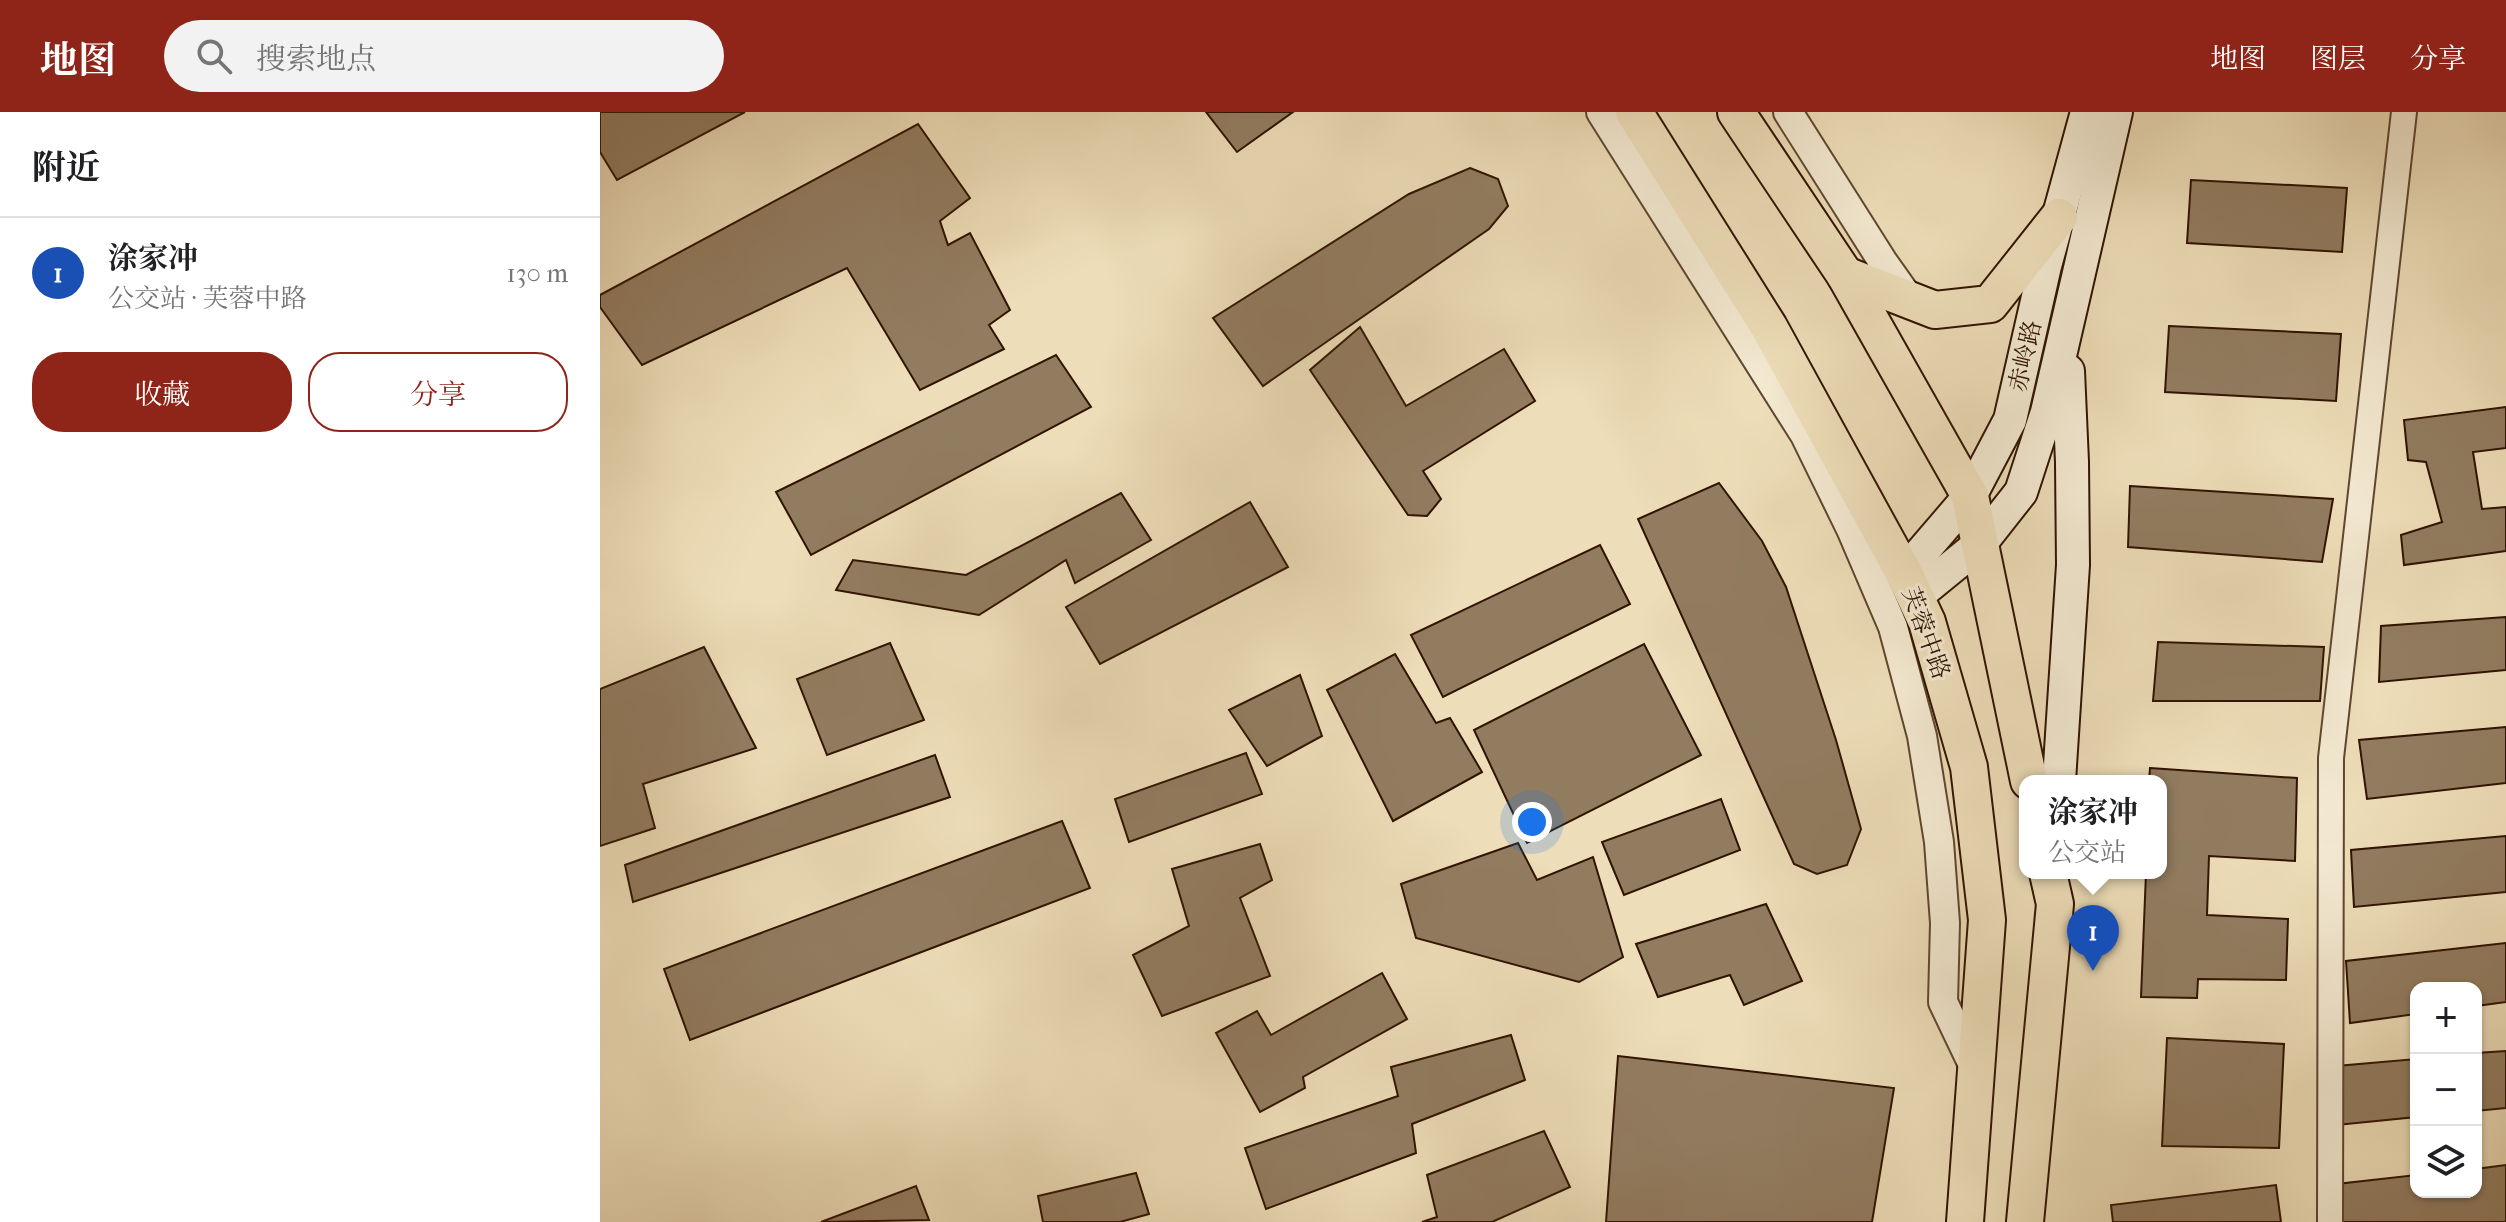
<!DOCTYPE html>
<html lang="zh">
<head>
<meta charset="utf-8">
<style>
	:root { --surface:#fff; --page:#f2f2f2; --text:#202124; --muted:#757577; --line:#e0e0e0; --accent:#8f2418 }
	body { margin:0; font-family:"IM FELL French Canon","Noto Serif SC",serif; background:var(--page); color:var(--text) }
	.controls { position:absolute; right:24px; bottom:24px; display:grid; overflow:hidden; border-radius:16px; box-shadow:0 2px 6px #0004 }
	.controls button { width:72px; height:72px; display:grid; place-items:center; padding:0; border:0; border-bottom:2px solid var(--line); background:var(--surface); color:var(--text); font:40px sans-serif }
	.you { position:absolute; left:932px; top:710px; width:28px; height:28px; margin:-20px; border:6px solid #fff; border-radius:50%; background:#1a73e8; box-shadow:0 0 0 12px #1a73e833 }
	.badge { display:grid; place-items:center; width:52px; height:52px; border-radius:50%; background:var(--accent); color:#fff; font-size:26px; font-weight:700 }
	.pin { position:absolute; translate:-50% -66px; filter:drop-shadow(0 2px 4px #0008) }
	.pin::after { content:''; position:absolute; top:42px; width:28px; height:24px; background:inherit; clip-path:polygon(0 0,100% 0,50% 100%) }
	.popup { position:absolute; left:1419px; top:663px; width:148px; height:104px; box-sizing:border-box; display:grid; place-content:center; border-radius:16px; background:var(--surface); filter:drop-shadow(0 2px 6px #0005); font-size:26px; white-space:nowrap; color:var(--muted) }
	.popup b { font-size:30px; color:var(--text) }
	.popup::after { content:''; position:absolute; left:50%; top:100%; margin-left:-16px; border:16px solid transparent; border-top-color:var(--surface) }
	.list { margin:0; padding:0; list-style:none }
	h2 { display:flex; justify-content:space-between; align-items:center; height:104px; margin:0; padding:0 32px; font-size:34px }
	h2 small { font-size:26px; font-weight:400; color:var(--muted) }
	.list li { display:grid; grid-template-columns:52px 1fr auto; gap:24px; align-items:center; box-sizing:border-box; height:112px; padding:0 32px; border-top:2px solid var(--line) }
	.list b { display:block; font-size:30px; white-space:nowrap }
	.list p { margin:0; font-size:26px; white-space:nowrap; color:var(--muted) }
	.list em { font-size:26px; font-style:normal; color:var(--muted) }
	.actions { display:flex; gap:16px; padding:24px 32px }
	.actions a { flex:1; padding:18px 0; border:2px solid var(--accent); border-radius:32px; text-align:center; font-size:28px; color:var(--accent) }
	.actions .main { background:var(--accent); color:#fff }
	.icon { flex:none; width:44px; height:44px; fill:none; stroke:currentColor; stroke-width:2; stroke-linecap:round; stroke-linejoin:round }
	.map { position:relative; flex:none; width:1906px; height:1110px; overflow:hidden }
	header { display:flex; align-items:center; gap:48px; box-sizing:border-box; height:112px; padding:0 40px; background:var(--accent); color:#fff }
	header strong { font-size:38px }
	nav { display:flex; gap:44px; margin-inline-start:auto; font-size:28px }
	.search { width:560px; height:72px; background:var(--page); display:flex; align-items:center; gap:20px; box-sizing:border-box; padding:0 28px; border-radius:44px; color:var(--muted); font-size:30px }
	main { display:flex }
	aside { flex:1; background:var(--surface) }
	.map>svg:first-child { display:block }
	.building { fill:#927c60; stroke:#301300; stroke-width:2 }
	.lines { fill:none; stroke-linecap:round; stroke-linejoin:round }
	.minor-casing { stroke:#5f462e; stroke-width:28 }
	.tertiary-casing { stroke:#5f462e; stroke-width:32 }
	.secondary-casing { stroke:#301300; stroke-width:36 }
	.primary-casing { stroke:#301300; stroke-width:40 }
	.minor { stroke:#f3e9d1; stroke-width:24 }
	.tertiary { stroke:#f3e9d1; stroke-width:28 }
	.secondary { stroke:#f3e9d1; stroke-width:32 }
	.primary { stroke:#edddb8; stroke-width:36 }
	.labels { text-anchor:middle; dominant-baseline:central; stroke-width:6; stroke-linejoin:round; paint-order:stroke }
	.street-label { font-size:24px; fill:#301300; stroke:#f3e9d1 }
</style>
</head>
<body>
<header>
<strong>地图</strong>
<div class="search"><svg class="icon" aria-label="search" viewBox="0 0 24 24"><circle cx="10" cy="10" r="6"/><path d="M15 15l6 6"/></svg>搜索地点</div>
<nav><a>地图</a><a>图层</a><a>分享</a></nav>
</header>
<main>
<aside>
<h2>附近<small></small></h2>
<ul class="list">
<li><span class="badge" style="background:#1a4fb4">1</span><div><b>涂家冲</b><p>公交站 · 芙蓉中路</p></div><em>130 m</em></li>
</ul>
<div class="actions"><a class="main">收藏</a><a>分享</a></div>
</aside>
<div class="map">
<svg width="1906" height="1110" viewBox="0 0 1906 1110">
	<rect width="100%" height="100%" fill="#edddb8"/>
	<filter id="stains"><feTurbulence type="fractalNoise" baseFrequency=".0025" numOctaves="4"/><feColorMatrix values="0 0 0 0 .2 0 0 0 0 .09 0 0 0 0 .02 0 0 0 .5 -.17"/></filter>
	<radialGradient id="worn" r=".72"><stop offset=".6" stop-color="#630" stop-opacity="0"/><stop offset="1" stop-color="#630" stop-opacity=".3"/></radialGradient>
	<g class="building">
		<polygon points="0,0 145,0 17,68 0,40"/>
		<polygon points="606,0 693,0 637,40"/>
		<polygon points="318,12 370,86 340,109 348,133 370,121 410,198 389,213 404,237 320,278 247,156 42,253 0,195 0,183"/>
		<polygon points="870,56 898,67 908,94 889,117 663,274 613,206 809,82"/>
		<polygon points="1591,68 1747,76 1742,140 1587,131"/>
		<polygon points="1569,214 1741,222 1736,289 1565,280"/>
		<polygon points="760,215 806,294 904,237 935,289 823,359 841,387 827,404 808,403 710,258"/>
		<polygon points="456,243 491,295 211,443 176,380"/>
		<polygon points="1906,295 1906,336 1873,340 1882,397 1906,395 1906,439 1804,453 1801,423 1842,410 1826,350 1808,348 1804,308"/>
		<polygon points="1119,371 1162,429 1186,475 1236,628 1261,717 1247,753 1217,762 1194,752 1038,407"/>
		<polygon points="1530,374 1733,387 1722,450 1528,435"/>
		<polygon points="521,381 551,428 475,471 466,448 379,503 236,478 253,448 366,463"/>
		<polygon points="650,390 688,455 500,552 466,495"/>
		<polygon points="1000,433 1030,492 843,585 811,523"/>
		<polygon points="1906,505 1906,558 1779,570 1781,514"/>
		<polygon points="1558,530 1724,535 1720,589 1553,589"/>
		<polygon points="290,531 324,608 227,643 197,567"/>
		<polygon points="1044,532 1101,643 927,731 874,618"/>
		<polygon points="104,535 156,636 43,672 55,716 0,734 0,577"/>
		<polygon points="795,542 836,611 850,606 882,660 793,709 727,578"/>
		<polygon points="700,563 722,624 667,654 629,598"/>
		<polygon points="1906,615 1906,671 1767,687 1759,628"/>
		<polygon points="646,641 662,682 529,730 515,687"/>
		<polygon points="335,643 350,685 33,790 25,753"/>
		<polygon points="1550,656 1697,666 1695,749 1609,744 1607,803 1688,807 1686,868 1598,867 1597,886 1541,885 1546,761 1561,761 1561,669 1549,669"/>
		<polygon points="1121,687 1140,738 1024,783 1002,730"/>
		<polygon points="462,709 490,776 90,928 64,857"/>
		<polygon points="1906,724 1906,780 1754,795 1751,738"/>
		<polygon points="918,731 937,768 993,745 1023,845 979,870 816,826 801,772"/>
		<polygon points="660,732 672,768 640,786 670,864 562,904 533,843 589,814 572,757"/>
		<polygon points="1166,792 1202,869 1144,893 1130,863 1058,885 1036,832"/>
		<polygon points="1906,831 1906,890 1876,894 1876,876 1816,876 1816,902 1750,911 1746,849"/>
		<polygon points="782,861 807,907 703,965 705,976 660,1000 616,921 657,899 671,923"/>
		<polygon points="911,923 925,968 812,1012 816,1041 666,1097 645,1036 798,984 791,955"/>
		<polygon points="1567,926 1684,932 1679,1036 1562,1034"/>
		<polygon points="1906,939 1906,996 1876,999 1876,941"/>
		<polygon points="1018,944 1294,976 1272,1110 1006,1110"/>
		<polygon points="1816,947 1816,1005 1727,1014 1725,955"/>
		<polygon points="944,1019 970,1075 892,1110 822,1110 837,1105 827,1063"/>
		<polygon points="1906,1053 1906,1110 1740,1110 1737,1072 1816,1063 1816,1080 1876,1080 1876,1057"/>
		<polygon points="536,1061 549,1102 520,1110 443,1110 438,1084"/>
		<polygon points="1676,1073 1681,1110 1513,1110 1511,1093"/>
		<polygon points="316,1074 329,1108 221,1110"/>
	</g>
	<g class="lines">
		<defs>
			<polyline id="minor" points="1730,1110 1731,646 1804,0"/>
			<g id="tertiary">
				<polyline points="1001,0 1205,323 1251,417 1293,515 1322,624 1339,730 1345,811 1343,890 1376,959"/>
				<polyline points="1188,0 1283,150 1310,188"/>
			</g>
			<g id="secondary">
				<polyline points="1304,461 1370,384 1410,308 1445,154 1487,0"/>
				<polyline points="1315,485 1380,432 1421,380 1447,300 1516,0"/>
				<polyline points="1459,669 1473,453 1472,350 1468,259"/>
			</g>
			<g id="primary">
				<polyline points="1034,0 1169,215 1304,461 1327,510 1369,655 1387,808 1365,1110"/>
				<polyline points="1136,0 1245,163 1370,384 1429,669"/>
				<polyline points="1245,163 1335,198 1390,192 1459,105"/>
				<polyline points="1425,1110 1455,792 1448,761"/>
			</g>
		</defs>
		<use href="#minor" class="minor-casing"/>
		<use href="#tertiary" class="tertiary-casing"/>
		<use href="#secondary" class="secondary-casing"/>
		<use href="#primary" class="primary-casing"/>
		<use href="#minor" class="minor"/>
		<use href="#tertiary" class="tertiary"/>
		<use href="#secondary" class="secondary"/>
		<use href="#primary" class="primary"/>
	</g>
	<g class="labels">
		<g class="street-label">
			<text transform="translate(1425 244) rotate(-77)">赤岭路</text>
			<text transform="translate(1326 521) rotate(70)">芙蓉中路</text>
		</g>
	</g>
	<rect width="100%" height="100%" filter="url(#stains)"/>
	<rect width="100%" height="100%" fill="url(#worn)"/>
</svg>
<div class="controls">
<button>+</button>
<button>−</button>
<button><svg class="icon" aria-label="layers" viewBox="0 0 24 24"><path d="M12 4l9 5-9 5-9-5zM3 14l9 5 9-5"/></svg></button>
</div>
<div class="you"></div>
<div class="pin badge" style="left:1493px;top:859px;background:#1a4fb4">1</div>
<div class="popup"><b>涂家冲</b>公交站</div>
</div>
</main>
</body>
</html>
